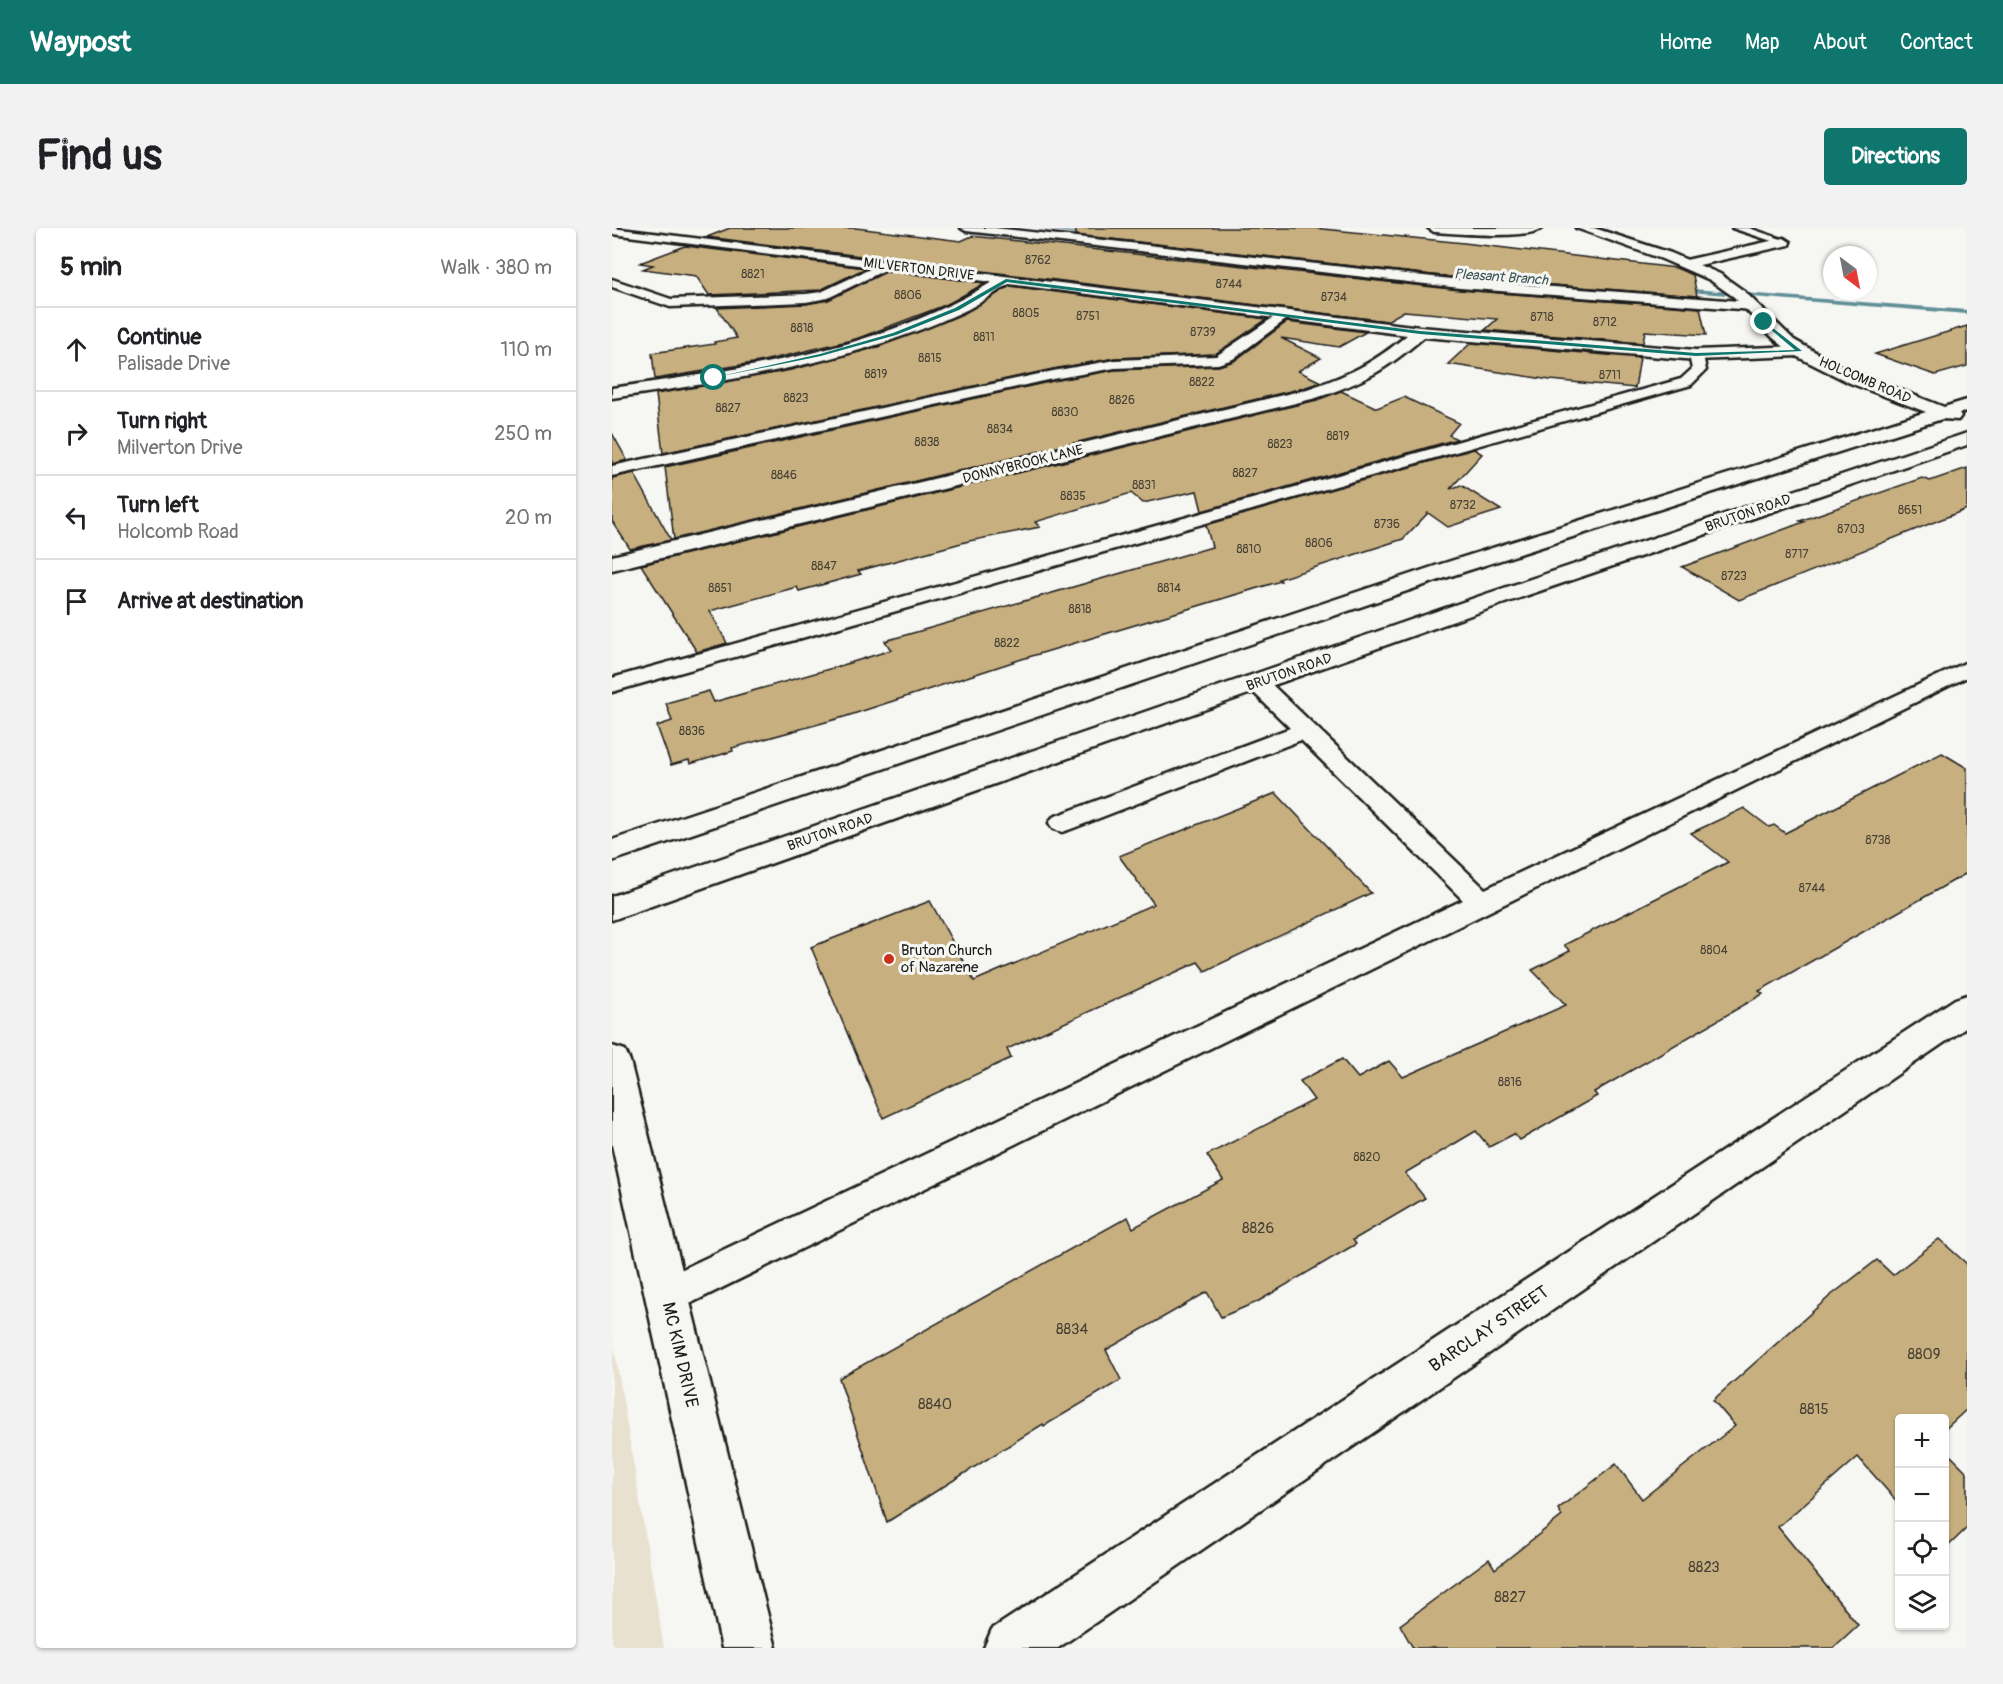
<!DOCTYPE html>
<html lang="en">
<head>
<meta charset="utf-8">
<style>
	:root { --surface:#fff; --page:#f2f2f2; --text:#202124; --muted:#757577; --line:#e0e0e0; --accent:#0f766e }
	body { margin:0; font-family:Pangolin,sans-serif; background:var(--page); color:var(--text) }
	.controls { position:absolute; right:18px; bottom:18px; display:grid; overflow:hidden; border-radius:6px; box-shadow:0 2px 4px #0004 }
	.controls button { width:54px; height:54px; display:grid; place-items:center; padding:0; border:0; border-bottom:2px solid var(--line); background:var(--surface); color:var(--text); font:30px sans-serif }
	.compass { position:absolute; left:1211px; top:18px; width:54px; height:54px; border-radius:50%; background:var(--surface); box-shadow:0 2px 4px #0004; rotate:148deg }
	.stop { position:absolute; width:18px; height:18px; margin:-14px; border:4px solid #0f766e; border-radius:50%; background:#fff }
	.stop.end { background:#0f766e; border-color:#fff; box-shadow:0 2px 6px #0008 }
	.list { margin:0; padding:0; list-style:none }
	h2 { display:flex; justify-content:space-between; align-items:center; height:78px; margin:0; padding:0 24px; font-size:26px }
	h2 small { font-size:20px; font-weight:400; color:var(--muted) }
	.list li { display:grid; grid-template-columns:39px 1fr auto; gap:18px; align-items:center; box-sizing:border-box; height:84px; padding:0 24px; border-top:2px solid var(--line) }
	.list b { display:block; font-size:22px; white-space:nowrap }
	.list p { margin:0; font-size:20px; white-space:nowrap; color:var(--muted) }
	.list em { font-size:20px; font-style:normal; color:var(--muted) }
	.icon { flex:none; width:33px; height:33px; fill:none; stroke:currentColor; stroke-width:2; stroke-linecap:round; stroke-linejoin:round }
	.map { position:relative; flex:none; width:1355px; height:1420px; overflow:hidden; border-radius:6px }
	header { display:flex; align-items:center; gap:36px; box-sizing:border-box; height:84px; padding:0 30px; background:var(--accent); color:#fff }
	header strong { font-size:28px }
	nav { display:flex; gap:33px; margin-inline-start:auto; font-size:21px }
	.intro { display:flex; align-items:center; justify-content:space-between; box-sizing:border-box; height:144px; padding:0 36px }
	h1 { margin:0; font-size:42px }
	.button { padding:15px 27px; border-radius:6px; background:var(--accent); color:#fff; font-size:21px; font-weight:700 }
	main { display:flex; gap:36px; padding:0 36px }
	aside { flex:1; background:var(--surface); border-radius:6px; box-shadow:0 2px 4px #0004 }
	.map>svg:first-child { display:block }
	.built { fill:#e8e1d0 }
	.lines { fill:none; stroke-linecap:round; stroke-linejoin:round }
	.stream { fill:#608f98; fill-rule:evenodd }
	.building { fill:#c7af7f; stroke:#1c1c1c; stroke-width:1.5 }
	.lane-casing { stroke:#1c1c1c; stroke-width:5 }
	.street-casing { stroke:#1c1c1c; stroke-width:5 }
	.secondary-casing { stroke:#1c1c1c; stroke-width:5 }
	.lane { fill:#f6f6f2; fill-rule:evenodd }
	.street { fill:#f6f6f2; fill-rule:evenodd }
	.secondary { fill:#f6f6f2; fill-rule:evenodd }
	.route { fill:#0f766e }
	.poi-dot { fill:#c8321e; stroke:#f6f6f2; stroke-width:2 }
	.labels { text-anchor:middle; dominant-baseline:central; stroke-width:6; stroke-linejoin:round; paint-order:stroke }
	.number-label { font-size:12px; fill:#474135 }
	.far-street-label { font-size:14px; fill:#1c1c1c; stroke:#f6f6f2 }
	.far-water-label { font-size:14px; font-style:italic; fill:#3e565a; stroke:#f6f6f2 }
	.poi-label { font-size:15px; fill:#1c1c1c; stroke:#f6f6f2; text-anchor:start }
	.near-number-label { font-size:15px; fill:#474135 }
	.near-street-label { font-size:18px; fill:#1c1c1c; stroke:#f6f6f2 }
</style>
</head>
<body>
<header>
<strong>Waypost</strong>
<nav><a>Home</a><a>Map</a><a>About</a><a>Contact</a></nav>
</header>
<div class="intro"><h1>Find us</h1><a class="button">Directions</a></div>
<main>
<aside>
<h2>5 min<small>Walk · 380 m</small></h2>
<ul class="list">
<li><svg class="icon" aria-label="ahead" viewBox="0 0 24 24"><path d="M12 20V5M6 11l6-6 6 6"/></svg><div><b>Continue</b><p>Palisade Drive</p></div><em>110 m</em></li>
<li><svg class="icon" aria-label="right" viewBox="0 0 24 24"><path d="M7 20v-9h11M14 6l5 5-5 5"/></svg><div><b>Turn right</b><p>Milverton Drive</p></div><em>250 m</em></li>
<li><svg class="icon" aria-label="left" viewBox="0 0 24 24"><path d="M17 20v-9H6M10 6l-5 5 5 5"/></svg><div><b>Turn left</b><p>Holcomb Road</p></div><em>20 m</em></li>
<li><svg class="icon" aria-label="arrive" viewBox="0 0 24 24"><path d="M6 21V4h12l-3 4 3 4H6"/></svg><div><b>Arrive at destination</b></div></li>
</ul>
</aside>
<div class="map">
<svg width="1355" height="1420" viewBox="0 0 1355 1420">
	<rect width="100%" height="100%" fill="#f6f6f2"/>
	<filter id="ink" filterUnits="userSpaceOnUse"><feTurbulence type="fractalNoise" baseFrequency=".0167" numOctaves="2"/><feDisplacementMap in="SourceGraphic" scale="12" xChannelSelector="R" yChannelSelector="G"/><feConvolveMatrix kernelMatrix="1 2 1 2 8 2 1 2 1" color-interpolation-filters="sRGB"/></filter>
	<g filter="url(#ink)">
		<polygon class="built" points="0,1106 52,1420 0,1420"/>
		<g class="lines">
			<g class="stream">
				<polygon points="422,0 484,6 481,8"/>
				<polygon points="1067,60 1355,82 1355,86 1065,63"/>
			</g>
		</g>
		<g class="building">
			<polygon points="118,0 244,0 349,13 360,8 848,62 1088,80 1094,107 1033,103 1031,115 873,102 885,91 792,83 775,93 95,9"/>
			<polygon points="464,0 701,0 852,15 1064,40 1081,47 1085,68 848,50 464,7"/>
			<polygon points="73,18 254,40 208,62 97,67 84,48 31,41 41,37 28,35"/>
			<polygon points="276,43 373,55 336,76 244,111 147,134 43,151 40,125 103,116 102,114 125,110 105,80 194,76 216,72"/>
			<polygon points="398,58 655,91 603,126 503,130 441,141 51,225 44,166 179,142 266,119 351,86"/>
			<polygon points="675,94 754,104 727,119 669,110 709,130 686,143 709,154 691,160 62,311 53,239 441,153 503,142 607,138 622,133"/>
			<polygon points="1355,98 1355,138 1323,147 1263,126"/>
			<polygon points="859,115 1028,130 1023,160 938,152 836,136"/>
			<polygon points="729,163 765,180 792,169 847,195 837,207 845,211 590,283 585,263 531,275 519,265 423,294 428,299 357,313 246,343 249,346 187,363 185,359 98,383 115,415 85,424 29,337 705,172"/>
			<polygon points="0,205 15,232 0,236"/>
			<polygon points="862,221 870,226 838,261 849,257 889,282 836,299 816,285 791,311 667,351 669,353 410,431 232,489 120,520 121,523 78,536 77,532 59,537 45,498 60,493 54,475 97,463 102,474 231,437 279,422 273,413 600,319 594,297"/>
			<polygon points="1355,240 1355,281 1127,372 1070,339 1192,294 1188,293 1310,250 1318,253"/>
			<polygon points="22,245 59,312 18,321 0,293 0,250"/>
			<polygon points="1330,525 1355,540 1355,645 1147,763 1151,766 982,864 985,868 908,912 902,906 877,919 864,903 793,945 813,970 741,1012 744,1016 645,1074 609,1089 595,1064 494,1122 509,1152 432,1198 431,1196 275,1294 227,1150 516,989 521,1000 611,952 595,927 702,872 688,853 730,831 746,850 777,833 791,849 954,777 920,742 958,723 952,717 1116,634 1079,605 1132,580 1157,599 1162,597 1173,605"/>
			<polygon points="664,565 759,665 593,743 586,734 395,821 399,830 271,890 199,719 318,673 362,753 542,676 507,628"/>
			<polygon points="1327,1011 1355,1036 1355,1181 1332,1202 1332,1191 1287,1191 1287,1276 1246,1229 1166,1299 1246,1397 1221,1420 801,1420 788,1397 877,1331 883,1341 950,1288 946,1281 1004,1236 1030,1271 1123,1198 1101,1172 1218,1068 1265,1032 1281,1047"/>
			<polygon points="1332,1221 1355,1244 1355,1300 1332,1322"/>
		</g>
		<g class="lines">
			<defs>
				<g id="lane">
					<polygon points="349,0 383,0 848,52 1141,74 1147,78 1141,82 848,60 354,3"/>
					<polygon points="1120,0 1137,0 1178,14 1172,17"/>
					<polygon points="275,33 281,37 279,39 216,70 194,74 58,79 0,59 0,51 59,71 194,66 209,64"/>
					<polygon points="671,83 676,84 676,90 621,131 606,136 503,140 441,151 0,248 0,238 441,143 503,132 604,128"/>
					<polygon points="1084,123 1091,127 1094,142 1079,157 0,464 0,450 1069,151 1080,141 1077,127"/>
					<polygon points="1355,434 1355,449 67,1081 54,1086 41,1081 35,1068 41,1055 851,672 689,512 459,601 450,604 441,601 437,595 441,589 678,500 637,460 634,455 637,450 653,450 873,661"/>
				</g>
				<g id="street">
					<path d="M0,0L808,99L1084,122L1188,118L1196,123L1188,128L1084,132L812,109C772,143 754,153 704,170L0,342V328L692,162C735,148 761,136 795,107L397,56C381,66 366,77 350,84C241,135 117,153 0,170V160C129,141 268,123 380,54L0,6Z"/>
					<path d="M816,0H930C917,12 842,5 822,4Z"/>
					<polygon points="1172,10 1178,14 1177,17 1074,40 1067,36 1074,32"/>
					<polygon points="1355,767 1355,799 446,1420 372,1420 380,1401 1343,771"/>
					<polygon points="0,818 13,822 18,833 164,1420 110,1420 0,917"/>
				</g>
				<g id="secondary">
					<polygon points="964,0 982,0 1059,25 1108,46 1132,63 1182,112 1230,139 1332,179 1355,172 1355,183 1347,185 1349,188 1346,192 1330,191 845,346 0,633 0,612 829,336 1314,184 1238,155 1182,127 1160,109 1122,69 1098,52 1050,31"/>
					<polygon points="1355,205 1355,217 890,376 0,692 0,668 874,366"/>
				</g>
			</defs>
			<use href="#lane" class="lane-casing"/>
			<use href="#street" class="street-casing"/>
			<use href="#secondary" class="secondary-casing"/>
			<use href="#lane" class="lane"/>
			<use href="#street" class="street"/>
			<use href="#secondary" class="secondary"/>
		</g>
	</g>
	<polygon class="route" points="394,51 808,103 1084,125 1183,122 1151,95 1152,93 1190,123 1084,128 808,106 395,54 347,82 284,107 209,128 100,150 208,126 281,105 343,80"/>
	<circle class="poi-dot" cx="277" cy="731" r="6"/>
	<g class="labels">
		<g class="number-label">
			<text x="426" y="32">8762</text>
			<text x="141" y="46">8821</text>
			<text x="617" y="56">8744</text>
			<text x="296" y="67">8806</text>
			<text x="722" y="69">8734</text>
			<text x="414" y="85">8805</text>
			<text x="476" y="88">8751</text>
			<text x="930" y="89">8718</text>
			<text x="993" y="94">8712</text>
			<text x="190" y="100">8818</text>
			<text x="591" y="104">8739</text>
			<text x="372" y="109">8811</text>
			<text x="318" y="130">8815</text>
			<text x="264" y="146">8819</text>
			<text x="998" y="147">8711</text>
			<text x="590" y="154">8822</text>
			<text x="184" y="170">8823</text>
			<text x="510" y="172">8826</text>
			<text x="116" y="180">8827</text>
			<text x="453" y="184">8830</text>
			<text x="388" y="201">8834</text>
			<text x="726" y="208">8819</text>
			<text x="315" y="214">8838</text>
			<text x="668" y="216">8823</text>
			<text x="633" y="245">8827</text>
			<text x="172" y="247">8846</text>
			<text x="532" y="257">8831</text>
			<text x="461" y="268">8835</text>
			<text x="851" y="277">8732</text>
			<text x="1298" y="282">8651</text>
			<text x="775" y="296">8736</text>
			<text x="1239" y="301">8703</text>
			<text x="707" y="315">8806</text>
			<text x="637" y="321">8810</text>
			<text x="1185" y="326">8717</text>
			<text x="212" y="338">8847</text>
			<text x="1122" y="348">8723</text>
			<text x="108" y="360">8851</text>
			<text x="557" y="360">8814</text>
			<text x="468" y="381">8818</text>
			<text x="395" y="415">8822</text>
			<text x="80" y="503">8836</text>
			<text x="1266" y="612">8738</text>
			<text x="1200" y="660">8744</text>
			<text x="1102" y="722">8804</text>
			<text x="898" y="854">8816</text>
			<text x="755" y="929">8820</text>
		</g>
		<g class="far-street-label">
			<text transform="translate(307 41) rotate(7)">MILVERTON DRIVE</text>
			<text transform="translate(1253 152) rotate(23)">HOLCOMB ROAD</text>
			<text transform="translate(411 236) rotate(-14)">DONNYBROOK LANE</text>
			<text transform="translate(1136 285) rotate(-19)">BRUTON ROAD</text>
			<text transform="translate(677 444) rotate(-19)">BRUTON ROAD</text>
			<text transform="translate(218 604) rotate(-19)">BRUTON ROAD</text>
		</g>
		<g class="far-water-label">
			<text transform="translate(889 49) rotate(4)">Pleasant Branch</text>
		</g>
		<g class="poi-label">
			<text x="289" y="722">Bruton Church<tspan x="289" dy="17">of Nazarene</tspan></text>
		</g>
		<g class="near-number-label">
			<text x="646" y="1000">8826</text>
			<text x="460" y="1101">8834</text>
			<text x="1312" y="1126">8809</text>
			<text x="323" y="1176">8840</text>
			<text x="1202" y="1181">8815</text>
			<text x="1092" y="1339">8823</text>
			<text x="898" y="1369">8827</text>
		</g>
		<g class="near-street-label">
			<text transform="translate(877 1101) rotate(-34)">BARCLAY STREET</text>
			<text transform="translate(68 1127) rotate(77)">MC KIM DRIVE</text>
		</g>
	</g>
</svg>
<div class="controls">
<button>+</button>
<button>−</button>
<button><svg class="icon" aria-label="locate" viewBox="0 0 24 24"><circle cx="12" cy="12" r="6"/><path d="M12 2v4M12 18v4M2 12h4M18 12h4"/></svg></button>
<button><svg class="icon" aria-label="layers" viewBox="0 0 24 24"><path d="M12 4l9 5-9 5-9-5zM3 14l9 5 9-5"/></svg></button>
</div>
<svg class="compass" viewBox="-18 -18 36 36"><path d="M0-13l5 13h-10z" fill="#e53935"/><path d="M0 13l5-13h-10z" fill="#757577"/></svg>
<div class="stop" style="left:102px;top:150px"></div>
<div class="stop end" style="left:1152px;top:94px"></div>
</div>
</main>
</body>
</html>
